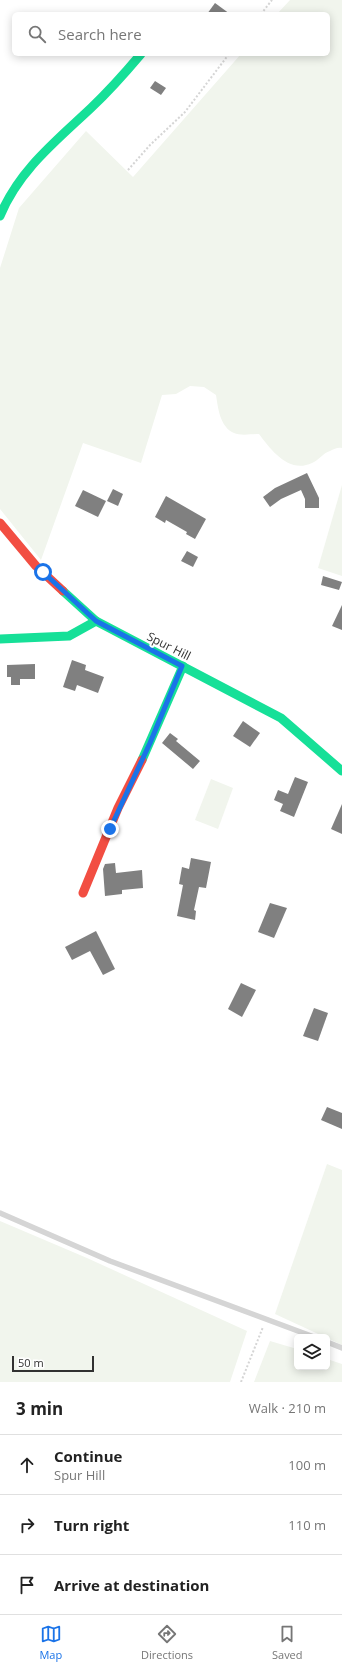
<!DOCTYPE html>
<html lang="en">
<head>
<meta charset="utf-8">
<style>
	:root { --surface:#fff; --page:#f2f2f2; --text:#222; --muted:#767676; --line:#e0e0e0; --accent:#1a73e8 }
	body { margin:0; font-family:"Open Sans",sans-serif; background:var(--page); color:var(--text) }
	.controls { position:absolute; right:12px; bottom:12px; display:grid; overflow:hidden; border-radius:6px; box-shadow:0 2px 10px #0003 }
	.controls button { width:36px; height:36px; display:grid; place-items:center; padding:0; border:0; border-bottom:1px solid var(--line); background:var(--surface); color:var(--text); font:20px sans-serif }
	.scale { position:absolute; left:12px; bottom:10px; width:82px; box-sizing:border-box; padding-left:4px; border:2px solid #313131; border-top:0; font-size:11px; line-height:14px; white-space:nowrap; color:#313131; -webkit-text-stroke:3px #fff; paint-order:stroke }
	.stop { position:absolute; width:12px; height:12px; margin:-9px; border:3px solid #1a73e8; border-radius:50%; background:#fff }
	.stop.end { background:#1a73e8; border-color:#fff; box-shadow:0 1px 4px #0008 }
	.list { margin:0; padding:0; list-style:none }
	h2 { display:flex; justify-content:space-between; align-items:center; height:52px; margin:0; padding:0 16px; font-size:17px }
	h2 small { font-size:13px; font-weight:400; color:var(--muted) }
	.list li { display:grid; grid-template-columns:26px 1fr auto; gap:12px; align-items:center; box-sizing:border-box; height:60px; padding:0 16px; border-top:1px solid var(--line) }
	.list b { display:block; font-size:15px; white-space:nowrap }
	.list p { margin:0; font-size:13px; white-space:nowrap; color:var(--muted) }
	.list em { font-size:13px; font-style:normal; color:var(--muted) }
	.icon { flex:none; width:22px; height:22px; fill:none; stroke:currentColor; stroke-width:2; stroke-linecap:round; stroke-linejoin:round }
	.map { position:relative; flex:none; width:342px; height:1382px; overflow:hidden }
	.search { position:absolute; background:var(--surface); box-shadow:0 2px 10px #0003; left:12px; right:12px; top:12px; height:44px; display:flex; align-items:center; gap:10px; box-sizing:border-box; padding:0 14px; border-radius:6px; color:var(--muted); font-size:15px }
	.sheet { height:232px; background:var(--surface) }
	nav { display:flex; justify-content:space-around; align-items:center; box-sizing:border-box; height:56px; border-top:1px solid var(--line); background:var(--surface); font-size:11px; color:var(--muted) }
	nav a { display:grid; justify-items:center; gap:2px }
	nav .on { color:var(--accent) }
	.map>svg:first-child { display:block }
	.green { fill:#f1f5ed }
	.building { fill:#808080 }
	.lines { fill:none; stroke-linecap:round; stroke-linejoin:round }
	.path { stroke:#d5d5d5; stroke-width:2; stroke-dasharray:2 2; stroke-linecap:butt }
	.lane { stroke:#d5d5d5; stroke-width:5.5 }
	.fast { stroke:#16e098; stroke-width:9 }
	.jam { stroke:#f24e42; stroke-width:9 }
	.route { stroke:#1a73e8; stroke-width:5 }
	.labels { text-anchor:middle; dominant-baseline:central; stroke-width:4; stroke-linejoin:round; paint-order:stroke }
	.street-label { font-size:12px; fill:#313131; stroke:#fff }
</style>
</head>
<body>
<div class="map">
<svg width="342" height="1382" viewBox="0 0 342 1382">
	<rect width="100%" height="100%" fill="#fff"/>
	<g class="green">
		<path d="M290,0H342V448C338,447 334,449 330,451C323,453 319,460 312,463C289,474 271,450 259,434C252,434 240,436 234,433C220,427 218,408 216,395L204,387L190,386L176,394L162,395L141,463L83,443L41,560L0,509V268L19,208L86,131L133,177L241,54H328V14H277Z"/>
		<polygon points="342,485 342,576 318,568"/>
		<polygon points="211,779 233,788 218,829 195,820"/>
		<polygon points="327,1164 342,1170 342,1345 275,1314"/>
		<polygon points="0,1221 87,1258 247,1331 230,1382 0,1382"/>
		<polygon points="270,1341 297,1349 297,1367 327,1367 327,1359 342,1364 342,1382 254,1382"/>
	</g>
	<g class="building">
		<polygon points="215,3 230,14 207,14"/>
		<polygon points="155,81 166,88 161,95 150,88"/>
		<polygon points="307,473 319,498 319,508 305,508 305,499 301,490 281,499 270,507 263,497 275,488"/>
		<polygon points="113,489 123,494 118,506 107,501"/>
		<polygon points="83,490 106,501 98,517 75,506"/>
		<polygon points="166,496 206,519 195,539 186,534 187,532 166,520 165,523 155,517"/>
		<polygon points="187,551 198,557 193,567 181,561"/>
		<polygon points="323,576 342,582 339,590 321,585"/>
		<polygon points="342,605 342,630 332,626"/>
		<polygon points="72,660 86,665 85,670 104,677 98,693 77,685 75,691 63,687"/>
		<polygon points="35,664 35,679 20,679 20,685 11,685 11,677 7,677 7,665"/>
		<polygon points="243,721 260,733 250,747 233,736"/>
		<polygon points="170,733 178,739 176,741 200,761 193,769 162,743"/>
		<polygon points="295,777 308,782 294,817 280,811 283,804 274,800 278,790 288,794"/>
		<polygon points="342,804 342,834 331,829"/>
		<polygon points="191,858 211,862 206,888 199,887 194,910 196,911 195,920 177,916 183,885 179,884 182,867 189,869"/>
		<polygon points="115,863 116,873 142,870 143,888 122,890 122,894 105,896 103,869 105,864"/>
		<polygon points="270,903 287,908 274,938 258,932"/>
		<polygon points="96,931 115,969 103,975 90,951 72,960 65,947"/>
		<polygon points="241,983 256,990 242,1017 228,1009"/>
		<polygon points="314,1008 328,1013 318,1041 303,1036"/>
		<polygon points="327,1107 342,1113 342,1129 321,1120"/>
	</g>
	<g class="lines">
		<g class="path">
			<polyline points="261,14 272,0"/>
			<polyline points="128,170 150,145 185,112 229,54"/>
			<polyline points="241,1382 263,1327"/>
		</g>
		<g class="lane">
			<polyline points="0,1213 110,1261 314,1337"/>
			<polyline points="327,1342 342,1348"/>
		</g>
		<g class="fast">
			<path d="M0,216C19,170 56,141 91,108C109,91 125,73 141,54"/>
			<polyline points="63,591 96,621 281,718 342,771"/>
			<polyline points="0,639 69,636 96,621"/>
			<polyline points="142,760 183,666"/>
		</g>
		<g class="jam">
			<polyline points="0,523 36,566 63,591"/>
			<polyline points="83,893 118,808 142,760"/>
		</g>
	</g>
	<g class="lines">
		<polyline class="route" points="43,572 96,621 182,666 150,743 110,829"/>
	</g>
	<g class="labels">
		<g class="street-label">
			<text transform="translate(169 646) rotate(27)">Spur Hill</text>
		</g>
	</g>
</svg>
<div class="controls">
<button><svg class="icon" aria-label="layers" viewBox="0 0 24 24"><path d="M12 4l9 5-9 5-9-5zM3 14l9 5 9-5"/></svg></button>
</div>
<div class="scale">50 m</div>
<div class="stop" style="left:43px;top:572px"></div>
<div class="stop end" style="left:110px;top:829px"></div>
<div class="search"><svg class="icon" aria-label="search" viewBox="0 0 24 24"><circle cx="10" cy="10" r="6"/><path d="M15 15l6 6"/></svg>Search here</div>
</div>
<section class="sheet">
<h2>3 min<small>Walk · 210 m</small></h2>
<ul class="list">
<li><svg class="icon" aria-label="ahead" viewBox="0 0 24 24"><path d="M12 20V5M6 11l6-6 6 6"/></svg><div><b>Continue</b><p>Spur Hill</p></div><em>100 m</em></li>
<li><svg class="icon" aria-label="right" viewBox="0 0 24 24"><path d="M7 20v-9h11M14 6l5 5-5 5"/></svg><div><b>Turn right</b></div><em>110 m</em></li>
<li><svg class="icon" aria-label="arrive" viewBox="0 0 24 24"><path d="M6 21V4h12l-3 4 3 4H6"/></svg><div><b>Arrive at destination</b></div></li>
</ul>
</section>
<nav>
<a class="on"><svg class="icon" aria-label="map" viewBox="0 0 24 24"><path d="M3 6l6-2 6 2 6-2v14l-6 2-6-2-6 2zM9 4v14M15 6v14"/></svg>Map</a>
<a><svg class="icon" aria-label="directions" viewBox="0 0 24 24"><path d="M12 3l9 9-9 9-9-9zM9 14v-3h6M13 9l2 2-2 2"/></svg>Directions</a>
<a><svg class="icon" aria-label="saved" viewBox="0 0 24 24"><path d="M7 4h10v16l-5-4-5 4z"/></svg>Saved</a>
</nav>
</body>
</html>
